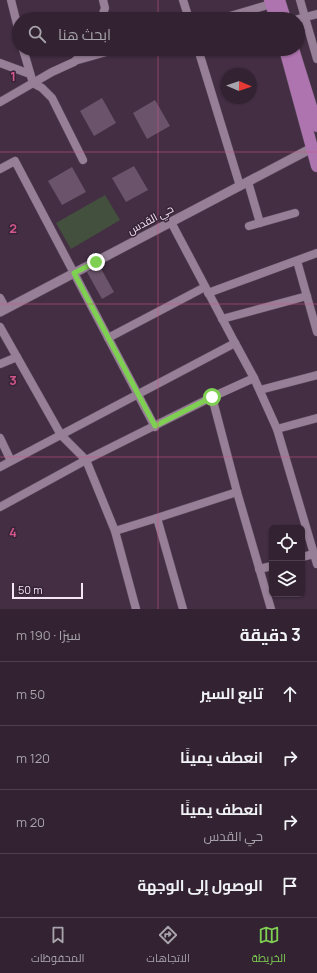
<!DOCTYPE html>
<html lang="ar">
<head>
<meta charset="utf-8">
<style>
	:root { --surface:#322232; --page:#3d2f3e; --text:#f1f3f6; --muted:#a8a4ac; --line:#4d3f4d; --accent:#7fd052 }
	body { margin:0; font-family:Manrope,Cairo,sans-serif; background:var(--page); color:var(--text); direction:rtl }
	.controls { position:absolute; right:12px; bottom:12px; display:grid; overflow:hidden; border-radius:6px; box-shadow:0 1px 3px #0004 }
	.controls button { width:36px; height:36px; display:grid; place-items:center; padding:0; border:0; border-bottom:1px solid var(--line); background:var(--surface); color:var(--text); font:20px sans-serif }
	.compass { position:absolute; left:221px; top:68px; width:36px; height:36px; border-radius:50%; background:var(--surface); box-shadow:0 1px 3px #0004; rotate:92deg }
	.scale { position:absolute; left:12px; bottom:10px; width:71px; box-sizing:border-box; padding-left:4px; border:2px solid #f4e6f4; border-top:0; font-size:11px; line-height:14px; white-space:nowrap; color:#f4e6f4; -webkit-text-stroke:3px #382438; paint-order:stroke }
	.stop { position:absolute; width:12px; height:12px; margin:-9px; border:3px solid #7fd052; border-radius:50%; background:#fff }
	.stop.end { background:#7fd052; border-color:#fff; box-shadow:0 1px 4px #0008 }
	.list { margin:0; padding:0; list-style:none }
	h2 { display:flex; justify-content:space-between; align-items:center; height:52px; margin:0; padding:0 16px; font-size:17px }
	h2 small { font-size:13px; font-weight:400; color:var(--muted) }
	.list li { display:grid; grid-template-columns:26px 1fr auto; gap:12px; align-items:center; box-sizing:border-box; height:64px; padding:0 16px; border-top:1px solid var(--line) }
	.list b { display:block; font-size:15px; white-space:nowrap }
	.list p { margin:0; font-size:13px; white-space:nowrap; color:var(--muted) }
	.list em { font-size:13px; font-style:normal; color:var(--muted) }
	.icon { flex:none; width:22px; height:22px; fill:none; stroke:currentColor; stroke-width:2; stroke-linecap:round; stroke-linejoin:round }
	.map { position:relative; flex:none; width:317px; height:609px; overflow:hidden; direction:ltr }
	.search { position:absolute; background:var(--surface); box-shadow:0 1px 3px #0004; left:12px; right:12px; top:12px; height:44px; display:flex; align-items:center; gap:10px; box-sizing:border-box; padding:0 14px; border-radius:22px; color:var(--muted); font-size:15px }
	.sheet { height:308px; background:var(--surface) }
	nav { display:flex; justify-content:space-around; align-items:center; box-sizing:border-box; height:56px; border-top:1px solid var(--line); background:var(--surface); font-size:11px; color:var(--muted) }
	nav a { display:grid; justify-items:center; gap:2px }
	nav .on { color:var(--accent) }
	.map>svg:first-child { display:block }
	.green { fill:#43503e }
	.building { fill:#6b546b }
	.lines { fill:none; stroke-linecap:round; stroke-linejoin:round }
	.minor-casing { stroke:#5e4c5e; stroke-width:9 }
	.tertiary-casing { stroke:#5e4c5e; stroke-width:10 }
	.primary-casing { stroke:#5e4c5e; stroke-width:13 }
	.minor { stroke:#977f97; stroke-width:8 }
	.tertiary { stroke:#977f97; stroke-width:9 }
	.primary { stroke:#ae74af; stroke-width:12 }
	.route { stroke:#7fd052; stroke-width:5 }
	.grid { fill:none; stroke:#d15689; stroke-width:1; stroke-opacity:0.55 }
	.labels { text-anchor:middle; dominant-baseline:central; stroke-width:3; stroke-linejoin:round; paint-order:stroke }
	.street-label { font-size:11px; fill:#f4e6f4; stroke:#382438 }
	.grid-label { font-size:13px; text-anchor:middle; font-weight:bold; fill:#d15689; stroke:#382438; stroke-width:3; stroke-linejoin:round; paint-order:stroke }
</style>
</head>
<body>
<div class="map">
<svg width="317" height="609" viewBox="0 0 317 609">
	<rect width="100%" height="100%" fill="#432e43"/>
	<polygon class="green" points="105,195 120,220 71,249 56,223"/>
	<g class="building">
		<polygon points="102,98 116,123 94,136 80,111"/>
		<polygon points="155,100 170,126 147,139 133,113"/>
		<polygon points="134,166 148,190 126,202 112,178"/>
		<polygon points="72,167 86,192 62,205 48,181"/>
		<polygon points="99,265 114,292 102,299 87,272"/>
	</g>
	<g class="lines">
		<defs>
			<g id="minor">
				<polyline points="11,0 19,32"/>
				<polyline points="183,0 189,19"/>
				<polyline points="300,0 317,59"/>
				<polyline points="101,19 105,8 103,0"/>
				<polyline points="220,19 271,4"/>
				<polyline points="298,19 317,14"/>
				<polyline points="23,49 33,83 42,88 52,98 83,160"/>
				<polyline points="198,49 240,186"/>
				<polyline points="78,60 117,49"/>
				<polyline points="0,63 30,74"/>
				<polyline points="0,102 52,72 74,62 88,49"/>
				<polyline points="0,169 15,161 155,427"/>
				<polyline points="248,182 260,223"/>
				<polyline points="249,226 295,213"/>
				<polyline points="297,261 317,332"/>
				<polyline points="208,293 317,253"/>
				<polyline points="0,298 6,309"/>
				<polyline points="222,319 307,296"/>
				<polyline points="0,327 61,435 86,460 115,531 136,609"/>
				<polyline points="108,338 205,287"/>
				<polyline points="235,343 254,378 277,429 317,564"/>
				<polyline points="0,364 17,357"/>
				<polyline points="260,390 317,375"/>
				<polyline points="212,397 237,492 271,609"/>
				<polyline points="277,429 317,418"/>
				<polyline points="0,438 11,461"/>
				<polyline points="0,467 235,343 171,222"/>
				<polyline points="0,507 86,460 212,397 254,378"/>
				<polyline points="157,518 237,492"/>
				<polyline points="115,531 157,518 183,609"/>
				<polyline points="302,557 314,554"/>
				<polyline points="259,569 272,566"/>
			</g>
			<polyline id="tertiary" points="0,312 312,148"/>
			<g id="primary">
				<polyline points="270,0 276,19"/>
				<polyline points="279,0 285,19"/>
				<polyline points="285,49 317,166"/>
				<polyline points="293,49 317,126"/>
			</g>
		</defs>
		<use href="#minor" class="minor-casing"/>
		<use href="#tertiary" class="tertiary-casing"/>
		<use href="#primary" class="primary-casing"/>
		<use href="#minor" class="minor"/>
		<use href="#tertiary" class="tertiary"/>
		<use href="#primary" class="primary"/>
	</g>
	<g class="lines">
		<polyline class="route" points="96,262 74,273 155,426 212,397"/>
	</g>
	<path class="grid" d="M158,0V19M158,49V609M0,152H317M0,304H317M0,457H317"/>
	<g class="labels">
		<g class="street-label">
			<text transform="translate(150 219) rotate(-28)">حي القدس</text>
		</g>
	</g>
	<g class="grid-label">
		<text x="13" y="81">1</text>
		<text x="13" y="233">2</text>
		<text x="13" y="385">3</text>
		<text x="13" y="537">4</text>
	</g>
</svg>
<div class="controls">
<button><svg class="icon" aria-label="locate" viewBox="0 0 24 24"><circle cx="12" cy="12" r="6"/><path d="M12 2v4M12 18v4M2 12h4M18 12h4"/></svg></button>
<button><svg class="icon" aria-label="layers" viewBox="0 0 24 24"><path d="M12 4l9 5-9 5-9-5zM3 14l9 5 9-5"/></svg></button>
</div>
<svg class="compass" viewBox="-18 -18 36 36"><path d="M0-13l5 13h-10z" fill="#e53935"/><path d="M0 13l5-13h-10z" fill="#a8a4ac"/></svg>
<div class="scale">50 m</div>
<div class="stop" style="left:212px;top:397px"></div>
<div class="stop end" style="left:96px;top:262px"></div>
<div class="search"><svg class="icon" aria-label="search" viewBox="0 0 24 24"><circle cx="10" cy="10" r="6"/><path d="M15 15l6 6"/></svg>ابحث هنا</div>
</div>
<section class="sheet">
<h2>3 دقيقة<small>سيرًا · 190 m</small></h2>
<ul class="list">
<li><svg class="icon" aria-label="ahead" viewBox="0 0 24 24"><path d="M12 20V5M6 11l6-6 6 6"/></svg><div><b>تابع السير</b></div><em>50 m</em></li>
<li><svg class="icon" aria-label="right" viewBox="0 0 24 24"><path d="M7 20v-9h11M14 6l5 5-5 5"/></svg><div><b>انعطف يمينًا</b></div><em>120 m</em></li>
<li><svg class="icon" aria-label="right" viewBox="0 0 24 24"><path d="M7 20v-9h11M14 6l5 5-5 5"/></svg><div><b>انعطف يمينًا</b><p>حي القدس</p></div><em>20 m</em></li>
<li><svg class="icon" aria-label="arrive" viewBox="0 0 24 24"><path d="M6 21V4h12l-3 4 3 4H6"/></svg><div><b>الوصول إلى الوجهة</b></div></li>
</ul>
</section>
<nav>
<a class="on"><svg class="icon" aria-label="map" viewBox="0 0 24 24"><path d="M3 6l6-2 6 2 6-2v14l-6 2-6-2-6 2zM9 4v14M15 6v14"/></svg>الخريطة</a>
<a><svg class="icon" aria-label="directions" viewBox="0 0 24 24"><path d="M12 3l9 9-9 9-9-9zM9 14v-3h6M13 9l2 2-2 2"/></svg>الاتجاهات</a>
<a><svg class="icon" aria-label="saved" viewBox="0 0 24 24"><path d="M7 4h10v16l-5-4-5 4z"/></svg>المحفوظات</a>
</nav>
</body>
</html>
